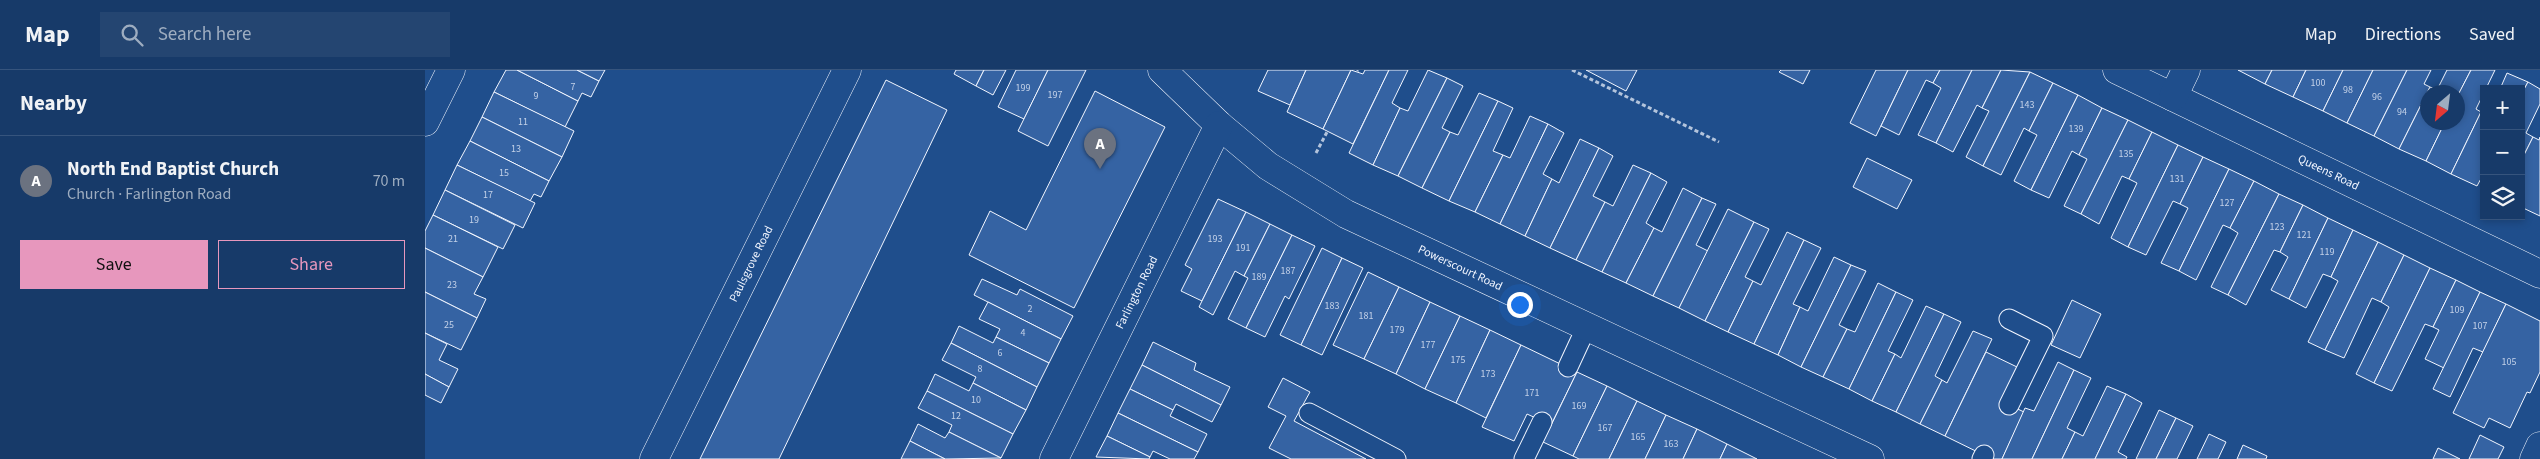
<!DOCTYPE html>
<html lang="en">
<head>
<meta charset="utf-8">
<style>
	:root { --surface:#173a69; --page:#244571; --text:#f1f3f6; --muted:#9eadc0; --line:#36547d; --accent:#e797bd }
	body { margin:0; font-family:"Source Sans 3",sans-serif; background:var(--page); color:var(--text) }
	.controls { position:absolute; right:15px; top:15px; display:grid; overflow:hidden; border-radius:0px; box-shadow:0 2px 8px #0003 }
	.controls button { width:45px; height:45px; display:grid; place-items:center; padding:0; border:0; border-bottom:1px solid var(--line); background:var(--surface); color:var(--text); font:25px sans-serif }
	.compass { position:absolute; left:1995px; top:15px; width:45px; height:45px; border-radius:50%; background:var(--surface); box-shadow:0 2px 8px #0003; rotate:208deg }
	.you { position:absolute; left:1094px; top:234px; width:18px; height:18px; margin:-12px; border:4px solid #fff; border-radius:50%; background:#1a73e8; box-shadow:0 0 0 8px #1a73e833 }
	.badge { display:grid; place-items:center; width:32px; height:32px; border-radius:50%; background:var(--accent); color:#fff; font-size:16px; font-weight:700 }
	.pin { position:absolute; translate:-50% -41px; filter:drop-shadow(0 1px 2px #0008) }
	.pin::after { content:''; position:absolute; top:26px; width:18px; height:15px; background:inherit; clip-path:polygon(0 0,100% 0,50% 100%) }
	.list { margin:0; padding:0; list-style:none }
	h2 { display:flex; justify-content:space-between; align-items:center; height:65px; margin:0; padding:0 20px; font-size:21px }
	h2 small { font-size:16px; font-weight:400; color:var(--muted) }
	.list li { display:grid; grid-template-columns:32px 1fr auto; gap:15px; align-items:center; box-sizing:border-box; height:90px; padding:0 20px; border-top:1px solid var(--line) }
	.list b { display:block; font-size:19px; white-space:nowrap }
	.list p { margin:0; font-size:16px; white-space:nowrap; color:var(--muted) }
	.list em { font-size:16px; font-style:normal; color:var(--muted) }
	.actions { display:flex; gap:10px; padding:15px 20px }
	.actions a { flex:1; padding:11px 0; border:1px solid var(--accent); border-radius:0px; text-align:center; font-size:18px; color:var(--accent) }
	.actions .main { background:var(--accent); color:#111 }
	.icon { flex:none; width:28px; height:28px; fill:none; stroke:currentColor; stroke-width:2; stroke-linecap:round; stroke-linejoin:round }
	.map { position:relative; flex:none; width:2115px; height:389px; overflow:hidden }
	header { display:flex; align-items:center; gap:30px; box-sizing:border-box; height:70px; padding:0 25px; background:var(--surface); border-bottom:1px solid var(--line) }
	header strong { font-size:24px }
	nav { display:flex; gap:28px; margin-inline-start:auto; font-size:18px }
	.search { width:350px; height:45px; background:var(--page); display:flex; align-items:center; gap:12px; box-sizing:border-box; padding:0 18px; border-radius:0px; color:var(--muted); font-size:19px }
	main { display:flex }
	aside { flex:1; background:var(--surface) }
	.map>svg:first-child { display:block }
	.building { fill:#3563a3; stroke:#f2f6ff }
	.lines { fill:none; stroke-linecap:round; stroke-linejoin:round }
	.service-casing { stroke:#f2f6ff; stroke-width:21 }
	.minor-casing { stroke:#f2f6ff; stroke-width:29 }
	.path { stroke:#b3c4dc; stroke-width:3; stroke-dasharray:4 2.5; stroke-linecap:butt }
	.service { stroke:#1f4e8c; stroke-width:19 }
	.minor { stroke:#1f4e8c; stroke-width:28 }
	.labels { text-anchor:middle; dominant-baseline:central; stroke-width:4; stroke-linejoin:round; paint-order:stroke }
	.number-label { font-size:10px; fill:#c3d1e8 }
	.street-label { font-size:12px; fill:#f2f6ff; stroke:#1f4e8c }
</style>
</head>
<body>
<header>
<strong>Map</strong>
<div class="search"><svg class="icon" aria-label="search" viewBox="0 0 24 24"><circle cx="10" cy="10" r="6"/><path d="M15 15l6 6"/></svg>Search here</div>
<nav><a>Map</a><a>Directions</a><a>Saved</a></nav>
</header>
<main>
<aside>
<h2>Nearby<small></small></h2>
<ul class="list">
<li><span class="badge" style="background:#6b7280">A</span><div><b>North End Baptist Church</b><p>Church · Farlington Road</p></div><em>70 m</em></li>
</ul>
<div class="actions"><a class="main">Save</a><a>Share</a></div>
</aside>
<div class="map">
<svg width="2115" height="389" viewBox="0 0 2115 389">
	<rect width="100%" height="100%" fill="#1f4e8c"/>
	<g class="building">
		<polygon points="81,0 92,0 153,31 140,57 69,22"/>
		<polygon points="92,0 152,0 174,11 166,27 157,23 153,31"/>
		<polygon points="152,0 180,0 174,11"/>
		<polygon points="531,0 559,0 551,16 529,4"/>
		<polygon points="559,0 581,0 568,25 551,16"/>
		<polygon points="591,0 623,0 599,49 573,37"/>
		<polygon points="623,0 661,0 623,76 593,61"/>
		<polygon points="843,0 881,0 865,35 833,21"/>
		<polygon points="881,0 926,0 898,59 862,42"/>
		<polygon points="926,0 938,4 940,0 964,0 928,74 898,59"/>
		<polygon points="964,0 983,0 967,33 975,38 948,95 924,83"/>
		<polygon points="1003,0 1022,8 973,106 948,95 975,38 983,41"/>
		<polygon points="1161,0 1212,0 1201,21"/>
		<polygon points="1356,0 1385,0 1378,14 1354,2"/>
		<polygon points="1451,0 1483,0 1451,66 1425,53"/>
		<polygon points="1483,0 1515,0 1508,13 1501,10 1474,65 1456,56"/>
		<polygon points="1515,0 1547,0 1511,73 1493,65 1516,18 1508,13"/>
		<polygon points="1547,0 1576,0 1557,38 1552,35 1528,82 1511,73"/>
		<polygon points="1576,0 1605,2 1558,96 1541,87 1564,41 1557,38"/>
		<polygon points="1813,0 1847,0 1840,14"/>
		<polygon points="1847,0 1881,0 1868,27 1840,14"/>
		<polygon points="1881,0 1918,0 1898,41 1868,27"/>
		<polygon points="1918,0 1948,0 1922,53 1898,41"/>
		<polygon points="1948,0 1982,0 1949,66 1922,53"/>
		<polygon points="1982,0 2006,0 1999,14 2005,17 1974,79 1949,66"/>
		<polygon points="2022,0 2046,0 2032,27 2032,22 2002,22 2002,52 2020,52 2001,91 1974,79 2005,17 2012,20"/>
		<polygon points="2046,0 2070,0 2051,39 2056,42 2026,104 2001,91 2020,52 2032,52 2032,27"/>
		<polygon points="1605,2 1628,13 1604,61 1599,58 1576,105 1558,96"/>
		<polygon points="2082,3 2103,12 2096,25 2096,19 2075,19"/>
		<polygon points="1022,8 1038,16 1017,58 1025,62 997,118 973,106"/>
		<polygon points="461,10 522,40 354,389 275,389"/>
		<polygon points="2103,12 2115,19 2115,34 2101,63 2108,67 2096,91 2096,25"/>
		<polygon points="1628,13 1653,25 1606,120 1589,111 1612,65 1604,61"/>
		<polygon points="670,21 740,57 649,238 544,185 565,141 601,160"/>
		<polygon points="69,22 149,61 137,87 57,47"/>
		<polygon points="1054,23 1073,31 1024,131 997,118 1025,62 1033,65"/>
		<polygon points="1653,25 1677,38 1654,85 1647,81 1624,128 1606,120"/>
		<polygon points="1073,31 1088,38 1068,81 1078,85 1050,142 1024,131"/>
		<polygon points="1677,38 1703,50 1656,144 1639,136 1662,89 1654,85"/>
		<polygon points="2056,42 2059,43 2059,103 2052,116 2026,104"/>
		<polygon points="1105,46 1123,54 1075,154 1050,142 1078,85 1085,88"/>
		<polygon points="57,47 137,87 124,111 45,71"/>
		<polygon points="1703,50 1727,62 1704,109 1697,106 1674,154 1656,144"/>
		<polygon points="1123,54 1139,63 1118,104 1127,109 1100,166 1075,154"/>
		<polygon points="1727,62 1753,75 1703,177 1686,168 1712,113 1704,109"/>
		<polygon points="2108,67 2114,70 2115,67 2115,146 2096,137 2096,91"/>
		<polygon points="1155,69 1174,78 1125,178 1100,166 1127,109 1134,113"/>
		<polygon points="45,71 124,111 116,127 109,124 105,131 32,95"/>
		<polygon points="1753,75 1778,87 1755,134 1748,131 1721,185 1703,177"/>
		<polygon points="1174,78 1188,86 1168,126 1180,132 1151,190 1125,178"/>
		<polygon points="1778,87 1804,99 1754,201 1736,193 1763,138 1755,134"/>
		<polygon points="1442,88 1487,110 1472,139 1428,117"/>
		<polygon points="32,95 110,133 98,158 20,120"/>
		<polygon points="1208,95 1226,103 1177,202 1151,190 1180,132 1188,136"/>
		<polygon points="1804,99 1829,111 1805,158 1798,155 1771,210 1754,201"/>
		<polygon points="1226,103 1242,112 1221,153 1229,158 1201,213 1177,202"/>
		<polygon points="1829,111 1854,124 1803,225 1786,217 1813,163 1805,158"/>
		<polygon points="1258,118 1277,128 1228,226 1201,213 1229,158 1237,162"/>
		<polygon points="20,120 90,155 78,179 8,145"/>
		<polygon points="1854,124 1878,135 1855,182 1849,180 1821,235 1803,225"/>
		<polygon points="1277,128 1291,134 1271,175 1283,181 1254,238 1228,226"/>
		<polygon points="793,129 821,142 777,231 756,221 767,199 760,195"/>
		<polygon points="1878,135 1903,148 1864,229 1846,220 1863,187 1855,182"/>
		<polygon points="1303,139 1329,152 1280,251 1254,238"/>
		<polygon points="821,142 845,154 819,206 810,201 788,245 774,237"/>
		<polygon points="8,145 73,177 58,207 0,178 0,161"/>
		<polygon points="1903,148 1928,160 1906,207 1898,204 1881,238 1864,229"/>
		<polygon points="1329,152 1344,159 1320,207 1328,211 1303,262 1280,251"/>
		<polygon points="845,154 867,165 821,258 803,249 823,208 819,206"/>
		<polygon points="1928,160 1953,172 1900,280 1883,272 1913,211 1906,207"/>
		<polygon points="1362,162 1379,170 1329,274 1303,262 1328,211 1336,215"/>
		<polygon points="867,165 890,176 864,229 860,226 840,267 821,258"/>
		<polygon points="1379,170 1396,178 1368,234 1375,237 1353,285 1329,274"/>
		<polygon points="1953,172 1979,185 1956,232 1947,228 1919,288 1900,280"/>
		<polygon points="0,178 58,207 49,224 61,229 52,248 0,222"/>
		<polygon points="897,178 917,188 876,275 855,265"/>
		<polygon points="1979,185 2005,198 1949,313 1931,304 1964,237 1956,232"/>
		<polygon points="1409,187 1426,195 1376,297 1353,285 1375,237 1383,241"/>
		<polygon points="917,188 938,198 897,285 876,275"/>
		<polygon points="1426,195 1441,201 1414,255 1422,259 1398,307 1376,297"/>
		<polygon points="2005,198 2031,210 2008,257 2000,254 1967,321 1949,313"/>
		<polygon points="943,202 974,217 939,289 908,275"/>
		<polygon points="557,209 592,225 595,219 648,246 636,269 549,225"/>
		<polygon points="2031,210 2055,222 2019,298 2000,289 2014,260 2008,257"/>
		<polygon points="1453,213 1471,222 1424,319 1398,307 1422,259 1430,262"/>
		<polygon points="974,217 1005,232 971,304 939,289"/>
		<polygon points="0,222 52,248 36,280 0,263"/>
		<polygon points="1471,222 1488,230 1463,281 1470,284 1447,331 1424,319"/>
		<polygon points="2055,222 2081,234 2058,282 2048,278 2025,327 2008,319"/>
		<polygon points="1647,230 1676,244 1655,288 1626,275"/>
		<polygon points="563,232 636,269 624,293 571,267 575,259 554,249"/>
		<polygon points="1005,232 1035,246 1000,319 971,304"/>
		<polygon points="2081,234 2115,251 2115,302 2105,323 2102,322 2085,358 2064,348 2059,358 2028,343"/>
		<polygon points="1501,236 1519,244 1471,342 1447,331 1470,284 1476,288"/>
		<polygon points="1519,244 1536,252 1510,306 1517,310 1495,354 1471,342"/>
		<polygon points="1035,246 1065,260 1031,333 1000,319"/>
		<polygon points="534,256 568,273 571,267 624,293 612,317 526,273"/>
		<polygon points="1065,260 1096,275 1061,348 1031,333"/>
		<polygon points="1548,261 1567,269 1520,366 1495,354 1517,310 1522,313"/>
		<polygon points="0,263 22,274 14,290 33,299 24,317 0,304"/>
		<polygon points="728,272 771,293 769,300 805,317 796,335 717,295"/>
		<polygon points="526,273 612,317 601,340 548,313 551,307 517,290"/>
		<polygon points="1096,275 1152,302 1126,355 1102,344 1089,371 1057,357"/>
		<polygon points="1561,282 1592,297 1576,331 1599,342 1577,389 1567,389 1520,366"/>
		<polygon points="1633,292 1649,300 1607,389 1577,389 1600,338 1609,341"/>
		<polygon points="717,295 796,335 787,352 751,334 748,340 705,319"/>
		<polygon points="1649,300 1666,308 1642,358 1650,362 1637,389 1607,389"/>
		<polygon points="1152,302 1182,316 1148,386 1118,372"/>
		<polygon points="0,304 24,317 16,333 0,325"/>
		<polygon points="510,304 544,321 548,313 601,340 588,364 502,321"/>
		<polygon points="858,308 885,322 869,351 941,389 866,389 844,378 861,346 843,337"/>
		<polygon points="1182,316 1212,331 1184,389 1154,389 1148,386"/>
		<polygon points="1682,316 1701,324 1670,389 1637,389 1650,362 1658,366"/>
		<polygon points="705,319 748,340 745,346 782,364 773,382 693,343"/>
		<polygon points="502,321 588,364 576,388 524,362 527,355 493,338"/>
		<polygon points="1701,324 1717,333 1693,382 1702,387 1701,389 1670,389"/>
		<polygon points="1212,331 1241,345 1220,389 1184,389"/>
		<polygon points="1734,340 1751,348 1731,389 1711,389"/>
		<polygon points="693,343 773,382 769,389 745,389 728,381 725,387 682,366"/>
		<polygon points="1241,345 1272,359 1258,389 1220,389"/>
		<polygon points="1751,348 1768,356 1752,389 1731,389"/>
		<polygon points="493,354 520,368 524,362 576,388 520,389 485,371"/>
		<polygon points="1272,359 1302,374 1295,389 1258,389"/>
		<polygon points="1784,364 1801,372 1793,389 1772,389"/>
		<polygon points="2055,365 2079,377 2073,389 2044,389"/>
		<polygon points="682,366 725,387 724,389 671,387"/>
		<polygon points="485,371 520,389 476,389"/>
		<polygon points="1302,374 1332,389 1295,389"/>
		<polygon points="1818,375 1842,386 1841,389 1812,389"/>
		<polygon points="2013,378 2035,389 2008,389"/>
	</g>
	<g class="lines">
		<defs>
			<g id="service">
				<polyline points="1143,297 1162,256"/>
				<polyline points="1584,335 1618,266 1584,249"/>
				<polyline points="884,343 971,389"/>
				<polyline points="1099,389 1117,352"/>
				<polyline points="1557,389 1559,385"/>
			</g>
			<g id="minor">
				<path id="s1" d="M737,0L794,55L843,96L921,144L1445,389"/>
				<path id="s2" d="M1692,0L2115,204"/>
				<polyline points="1748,27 1761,0"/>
				<polyline points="0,52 26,0"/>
				<path id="s3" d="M229,389L422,0"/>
				<path id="s4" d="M629,389L794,55"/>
				<polyline points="2109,389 2115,376"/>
			</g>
		</defs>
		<use href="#service" class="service-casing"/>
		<use href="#minor" class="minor-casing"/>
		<g class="path">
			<polyline points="1147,0 1294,72"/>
			<polyline points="932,1 933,0"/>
			<polyline points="891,83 902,62"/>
		</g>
		<use href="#service" class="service"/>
		<use href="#minor" class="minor"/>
	</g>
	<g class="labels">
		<g class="number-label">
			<text x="1893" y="13">100</text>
			<text x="148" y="17">7</text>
			<text x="598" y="18">199</text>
			<text x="1923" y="20">98</text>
			<text x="630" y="25">197</text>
			<text x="111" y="26">9</text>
			<text x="1952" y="27">96</text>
			<text x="1602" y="35">143</text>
			<text x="1977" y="42">94</text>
			<text x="98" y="52">11</text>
			<text x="1651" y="59">139</text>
			<text x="91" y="79">13</text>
			<text x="1701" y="84">135</text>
			<text x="79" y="103">15</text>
			<text x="1752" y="109">131</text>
			<text x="63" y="125">17</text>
			<text x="1802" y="133">127</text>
			<text x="49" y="150">19</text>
			<text x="1852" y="157">123</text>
			<text x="1879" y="165">121</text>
			<text x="28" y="169">21</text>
			<text x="790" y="169">193</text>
			<text x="818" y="178">191</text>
			<text x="1902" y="182">119</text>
			<text x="863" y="201">187</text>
			<text x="834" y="207">189</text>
			<text x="27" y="215">23</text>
			<text x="907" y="236">183</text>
			<text x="605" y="239">2</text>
			<text x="2032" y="240">109</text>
			<text x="941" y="246">181</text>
			<text x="24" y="255">25</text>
			<text x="2055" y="256">107</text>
			<text x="972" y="260">179</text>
			<text x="598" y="263">4</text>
			<text x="1003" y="275">177</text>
			<text x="575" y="283">6</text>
			<text x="1033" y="290">175</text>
			<text x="2084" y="292">105</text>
			<text x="555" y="299">8</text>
			<text x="1063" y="304">173</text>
			<text x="1107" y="323">171</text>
			<text x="551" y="330">10</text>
			<text x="1154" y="336">169</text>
			<text x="531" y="346">12</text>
			<text x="1180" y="358">167</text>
			<text x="1213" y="367">165</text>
			<text x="1246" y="374">163</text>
		</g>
		<g class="street-label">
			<text stroke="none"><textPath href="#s2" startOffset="235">Queens Road</textPath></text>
			<text stroke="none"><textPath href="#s3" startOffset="218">Paulsgrove Road</textPath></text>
			<text stroke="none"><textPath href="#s1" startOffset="361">Powerscourt Road</textPath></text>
			<text stroke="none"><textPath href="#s4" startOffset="186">Farlington Road</textPath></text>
		</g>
	</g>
</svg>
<div class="controls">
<button>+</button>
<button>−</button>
<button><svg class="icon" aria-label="layers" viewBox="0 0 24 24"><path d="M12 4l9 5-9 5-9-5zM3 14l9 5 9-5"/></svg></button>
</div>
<svg class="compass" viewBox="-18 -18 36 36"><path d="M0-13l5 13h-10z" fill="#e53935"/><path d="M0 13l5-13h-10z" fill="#9eadc0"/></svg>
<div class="you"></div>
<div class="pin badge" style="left:675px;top:99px;background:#6b7280">A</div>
</div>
</main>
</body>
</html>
